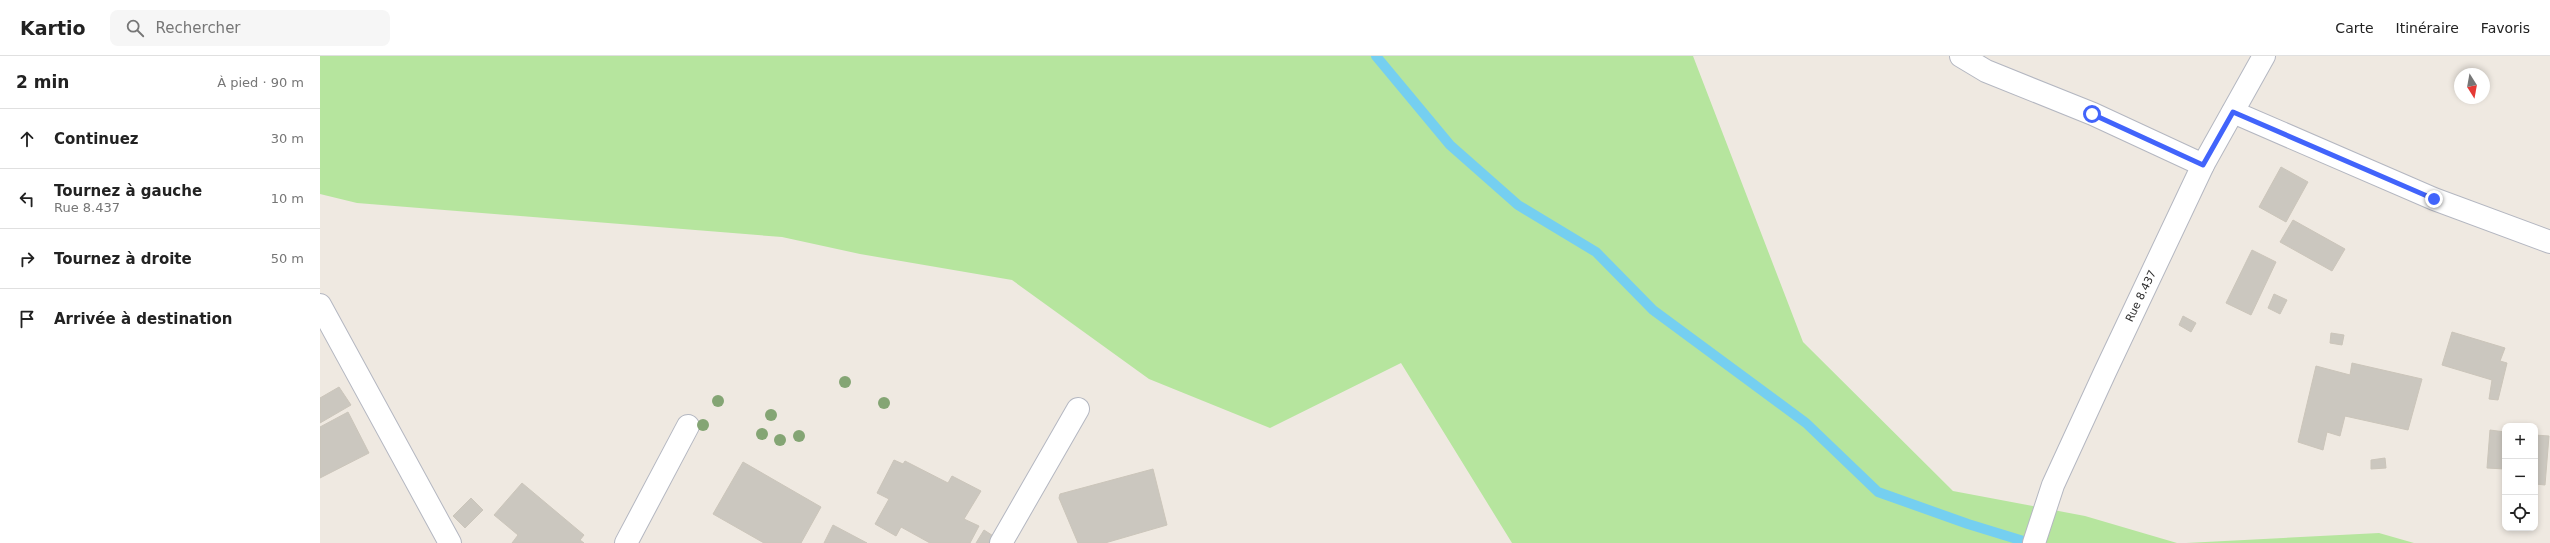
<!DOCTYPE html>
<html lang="fr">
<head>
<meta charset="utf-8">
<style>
	:root { --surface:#fff; --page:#f6f6f6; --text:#222; --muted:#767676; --line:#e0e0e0 }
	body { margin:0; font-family:"DejaVu Sans",sans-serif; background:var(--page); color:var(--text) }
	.controls { position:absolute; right:12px; bottom:12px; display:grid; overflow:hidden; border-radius:8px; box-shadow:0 2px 6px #0003 }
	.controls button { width:36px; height:36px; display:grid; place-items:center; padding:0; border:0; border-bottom:1px solid var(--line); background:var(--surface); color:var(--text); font:20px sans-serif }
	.compass { position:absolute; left:2134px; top:12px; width:36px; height:36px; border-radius:50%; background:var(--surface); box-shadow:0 2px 6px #0003; rotate:169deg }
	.stop { position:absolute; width:12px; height:12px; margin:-9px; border:3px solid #4264fb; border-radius:50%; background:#fff }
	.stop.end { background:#4264fb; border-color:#fff; box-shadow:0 1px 4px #0008 }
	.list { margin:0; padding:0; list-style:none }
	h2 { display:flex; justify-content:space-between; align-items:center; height:52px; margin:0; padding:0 16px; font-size:17px }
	h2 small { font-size:13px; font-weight:400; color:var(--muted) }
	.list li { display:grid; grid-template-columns:26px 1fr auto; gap:12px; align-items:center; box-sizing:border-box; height:60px; padding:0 16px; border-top:1px solid var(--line) }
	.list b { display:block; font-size:15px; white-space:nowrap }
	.list p { margin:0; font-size:13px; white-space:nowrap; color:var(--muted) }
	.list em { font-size:13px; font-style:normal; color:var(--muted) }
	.icon { flex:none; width:22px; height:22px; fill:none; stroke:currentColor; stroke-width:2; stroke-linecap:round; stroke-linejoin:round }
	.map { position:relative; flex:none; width:2230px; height:487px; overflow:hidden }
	header { display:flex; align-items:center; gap:24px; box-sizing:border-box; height:56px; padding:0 20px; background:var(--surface); border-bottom:1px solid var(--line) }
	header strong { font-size:19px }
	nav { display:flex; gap:22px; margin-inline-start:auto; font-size:14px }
	.search { width:280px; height:36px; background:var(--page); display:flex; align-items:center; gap:10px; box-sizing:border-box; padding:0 14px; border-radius:8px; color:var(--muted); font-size:15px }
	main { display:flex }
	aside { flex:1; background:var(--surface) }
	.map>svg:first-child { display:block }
	.green { fill:#b6e59e }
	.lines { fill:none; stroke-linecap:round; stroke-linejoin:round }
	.stream { stroke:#75cff0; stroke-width:10 }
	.building { fill:#cbc7bf; stroke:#cbc5ba }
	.minor-casing { stroke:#b4b7c1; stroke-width:24 }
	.secondary-casing { stroke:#b4b7c1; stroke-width:24 }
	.minor { stroke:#fff; stroke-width:22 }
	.secondary { stroke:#fff; stroke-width:22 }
	.tree { fill:#84a574 }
	.route { stroke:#4264fb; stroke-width:5 }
	.labels { text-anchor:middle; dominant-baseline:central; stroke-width:4; stroke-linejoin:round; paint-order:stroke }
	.street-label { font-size:11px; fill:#2e2e2e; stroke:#fff }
</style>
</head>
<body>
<header>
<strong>Kartio</strong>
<div class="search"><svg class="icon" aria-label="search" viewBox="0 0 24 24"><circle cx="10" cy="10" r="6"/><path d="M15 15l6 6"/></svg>Rechercher</div>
<nav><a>Carte</a><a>Itinéraire</a><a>Favoris</a></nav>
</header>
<main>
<aside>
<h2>2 min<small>À pied · 90 m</small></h2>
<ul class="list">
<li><svg class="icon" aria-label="ahead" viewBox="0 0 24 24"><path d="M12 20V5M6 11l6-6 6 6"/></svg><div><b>Continuez</b></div><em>30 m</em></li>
<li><svg class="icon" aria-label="left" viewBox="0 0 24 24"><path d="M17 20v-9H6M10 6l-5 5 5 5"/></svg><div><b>Tournez à gauche</b><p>Rue 8.437</p></div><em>10 m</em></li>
<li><svg class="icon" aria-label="right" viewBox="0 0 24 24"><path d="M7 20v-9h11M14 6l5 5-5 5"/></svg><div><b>Tournez à droite</b></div><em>50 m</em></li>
<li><svg class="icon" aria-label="arrive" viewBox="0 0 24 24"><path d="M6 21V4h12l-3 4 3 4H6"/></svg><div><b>Arrivée à destination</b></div></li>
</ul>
</aside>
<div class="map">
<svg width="2230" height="487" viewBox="0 0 2230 487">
	<rect width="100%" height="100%" fill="#efe9e1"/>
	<g class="green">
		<polygon points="0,0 1373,0 1483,286 1633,435 1765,460 1857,487 1192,487 1081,307 950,372 829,323 692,224 540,198 462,181 37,147 0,138"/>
		<polygon points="2059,477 2094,487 1866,487"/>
	</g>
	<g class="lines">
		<polyline class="stream" points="1056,0 1130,89 1198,149 1276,196 1333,254 1486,367 1558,436 1648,468 1710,487"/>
	</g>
	<g class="building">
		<polygon points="1961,111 1988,126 1966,166 1939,151"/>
		<polygon points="1973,164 2025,193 2012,215 1960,186"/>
		<polygon points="1932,194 1956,206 1931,259 1906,247"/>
		<polygon points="1954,238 1967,244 1960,258 1948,252"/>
		<polygon points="1863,260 1876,267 1871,276 1859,269"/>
		<polygon points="2132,276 2185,292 2180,305 2187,307 2178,344 2169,343 2172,324 2122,309"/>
		<polygon points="2011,277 2024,279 2022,289 2010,287"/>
		<polygon points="2032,307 2102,323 2088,374 2025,360 2020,380 2007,376 2003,394 1978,386 1996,310 2030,319"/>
		<polygon points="19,331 31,349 0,367 0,342"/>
		<polygon points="28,356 49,397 0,422 0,371"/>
		<polygon points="2170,374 2185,376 2185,413 2167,412"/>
		<polygon points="2215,379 2229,380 2225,429 2215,428"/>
		<polygon points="2065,402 2066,412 2051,413 2051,404"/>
		<polygon points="574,404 583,408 585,405 628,427 632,420 661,435 644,463 659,470 650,487 610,487 581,471 576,480 555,468 569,443 557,437"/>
		<polygon points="423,406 501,451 481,487 444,487 393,458"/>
		<polygon points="833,413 847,469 785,487 758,487 739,442 740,438"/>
		<polygon points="202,427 264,479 260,484 264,487 192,487 198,479 174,459"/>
		<polygon points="151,442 163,454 145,472 133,460"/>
		<polygon points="513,469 547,487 504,487"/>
		<polygon points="664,474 681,485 679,487 656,487"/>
	</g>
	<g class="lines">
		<defs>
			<g id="minor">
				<polyline points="1641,0 1666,15 1773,58 1883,109"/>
				<polyline points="1913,56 2114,143 2230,186"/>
				<polyline points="0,249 130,487"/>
				<polyline points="306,487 368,370"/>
				<polyline points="681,487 758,353"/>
			</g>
			<polyline id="secondary" points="1714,487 1733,429 1785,316 1883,109 1944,0"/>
		</defs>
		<use href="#minor" class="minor-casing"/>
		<use href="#secondary" class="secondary-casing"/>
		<use href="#minor" class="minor"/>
		<use href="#secondary" class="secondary"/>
	</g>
	<g class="tree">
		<circle cx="525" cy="326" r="6"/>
		<circle cx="398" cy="345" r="6"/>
		<circle cx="564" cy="347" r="6"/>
		<circle cx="451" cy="359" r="6"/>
		<circle cx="383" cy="369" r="6"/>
		<circle cx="442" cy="378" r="6"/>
		<circle cx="479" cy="380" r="6"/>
		<circle cx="460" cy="384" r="6"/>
	</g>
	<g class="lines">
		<polyline class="route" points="1772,58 1883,109 1913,56 2114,143"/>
	</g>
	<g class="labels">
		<g class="street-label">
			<text transform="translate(1821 240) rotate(-64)">Rue 8.437</text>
		</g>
	</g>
</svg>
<div class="controls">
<button>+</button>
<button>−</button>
<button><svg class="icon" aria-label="locate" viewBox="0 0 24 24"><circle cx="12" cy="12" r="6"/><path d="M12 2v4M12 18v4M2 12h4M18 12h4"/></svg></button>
</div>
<svg class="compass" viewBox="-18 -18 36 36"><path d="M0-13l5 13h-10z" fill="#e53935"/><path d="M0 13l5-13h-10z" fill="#767676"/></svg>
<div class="stop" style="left:1772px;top:58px"></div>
<div class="stop end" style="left:2114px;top:143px"></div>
</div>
</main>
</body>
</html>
